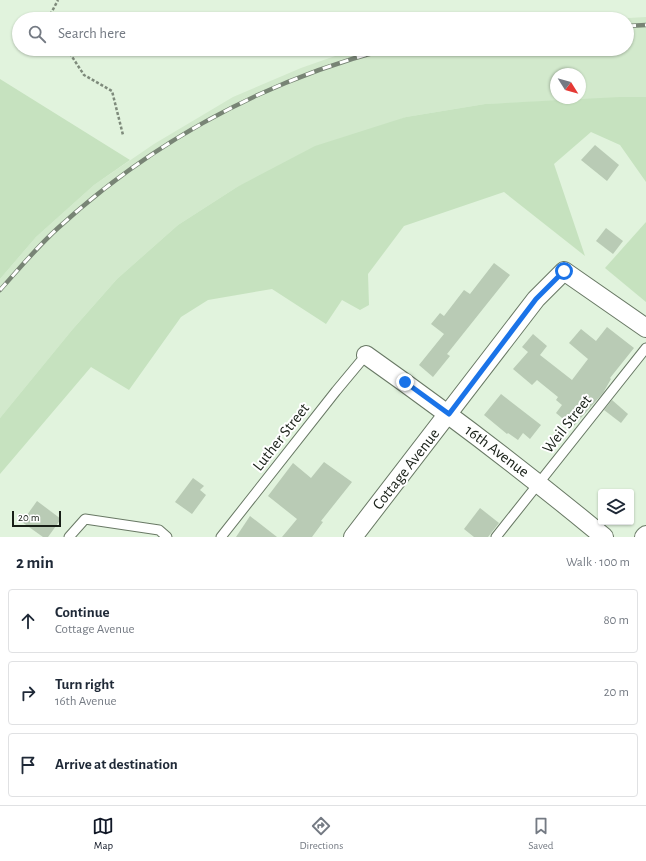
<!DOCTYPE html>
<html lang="en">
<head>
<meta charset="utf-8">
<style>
	:root { --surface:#fff; --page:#f2f2f3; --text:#1f2937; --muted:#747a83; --line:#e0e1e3; --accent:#111827 }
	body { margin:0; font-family:"Alegreya Sans",sans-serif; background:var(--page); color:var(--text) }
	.controls { position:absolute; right:12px; bottom:12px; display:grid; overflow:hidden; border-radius:4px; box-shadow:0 1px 3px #0004 }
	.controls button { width:36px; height:36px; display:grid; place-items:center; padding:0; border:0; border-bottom:1px solid var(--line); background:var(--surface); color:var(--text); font:20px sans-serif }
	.compass { position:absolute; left:550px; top:68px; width:36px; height:36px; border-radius:50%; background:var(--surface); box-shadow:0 1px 3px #0004; rotate:127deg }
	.scale { position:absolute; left:12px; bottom:10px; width:49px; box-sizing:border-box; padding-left:4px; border:2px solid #181f17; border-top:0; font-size:11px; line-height:14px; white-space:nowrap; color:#181f17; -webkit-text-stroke:3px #fff; paint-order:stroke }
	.stop { position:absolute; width:12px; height:12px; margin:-9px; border:3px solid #1a73e8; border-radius:50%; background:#fff }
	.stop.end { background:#1a73e8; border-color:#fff; box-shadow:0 1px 4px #0008 }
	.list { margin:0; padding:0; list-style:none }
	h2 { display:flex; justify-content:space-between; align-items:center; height:52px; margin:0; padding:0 16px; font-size:17px }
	h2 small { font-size:13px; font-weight:400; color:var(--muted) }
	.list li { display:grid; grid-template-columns:26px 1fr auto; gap:12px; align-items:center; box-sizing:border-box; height:64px; margin:0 8px 8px; padding:0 8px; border:1px solid var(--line); border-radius:4px }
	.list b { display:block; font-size:15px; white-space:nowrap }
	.list p { margin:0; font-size:13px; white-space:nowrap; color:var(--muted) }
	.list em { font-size:13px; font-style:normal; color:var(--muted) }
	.icon { flex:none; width:22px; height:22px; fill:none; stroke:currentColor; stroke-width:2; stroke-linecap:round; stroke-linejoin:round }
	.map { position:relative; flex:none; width:646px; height:537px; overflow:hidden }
	.search { position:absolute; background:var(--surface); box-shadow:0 1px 3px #0004; left:12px; right:12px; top:12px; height:44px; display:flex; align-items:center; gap:10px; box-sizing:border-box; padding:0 14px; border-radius:22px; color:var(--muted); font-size:15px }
	.sheet { height:268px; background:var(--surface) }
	nav { display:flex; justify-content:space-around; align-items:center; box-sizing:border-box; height:56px; border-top:1px solid var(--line); background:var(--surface); font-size:11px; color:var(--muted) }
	nav a { display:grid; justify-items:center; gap:2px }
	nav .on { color:var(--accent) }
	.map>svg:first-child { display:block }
	.built { fill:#d2e9cc; fill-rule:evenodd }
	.green { fill:#c6e2bf }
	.building { fill:#b9cbb5 }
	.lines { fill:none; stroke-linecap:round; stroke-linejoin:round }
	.service-casing { stroke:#687864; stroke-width:11 }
	.minor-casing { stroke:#687864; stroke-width:20 }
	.path { stroke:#7e8a7b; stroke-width:2.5; stroke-dasharray:3 2; stroke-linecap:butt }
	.service { stroke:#fff; stroke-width:9 }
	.minor { stroke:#fff; stroke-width:18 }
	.rail-casing { stroke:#788475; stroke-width:4.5 }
	.rail { stroke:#fff; stroke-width:3; stroke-dasharray:9; stroke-linecap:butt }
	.route { stroke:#1a73e8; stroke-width:5 }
	.labels { text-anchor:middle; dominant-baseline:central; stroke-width:4; stroke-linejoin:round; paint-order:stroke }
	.street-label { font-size:16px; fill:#181f17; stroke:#fff }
</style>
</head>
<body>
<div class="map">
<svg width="646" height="537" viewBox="0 0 646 537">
	<rect width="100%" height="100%" fill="#e1f3dd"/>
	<path class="built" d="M646,17V97L485,104L406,117L237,187L178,225L117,279L72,330L0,418V279L36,237L94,185L154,144L233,97L301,68L355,49H627V19H611ZM556,74H580V98H556Z"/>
	<g class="green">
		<polygon points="0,79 130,160 94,185 36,237 0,279"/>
		<polygon points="620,97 646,97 646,182 620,145 591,132 554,164 585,256 504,192 404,226 368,274 369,305 360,310 342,300 326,324 272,289 208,300 181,317 129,390 91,367 0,474 0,418 72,330 117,279 178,225 237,187 315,146 406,117 485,104"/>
		<polygon points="646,222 646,302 605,268"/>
	</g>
	<g class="building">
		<polygon points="595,145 619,165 607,181 581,160"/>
		<polygon points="606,228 623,241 613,254 596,241"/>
		<polygon points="494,263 510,275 447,354 450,356 433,377 419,365 444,334 431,324 440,313 444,316 464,290 470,294"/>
		<polygon points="607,327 634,348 610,378 611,379 603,393 573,427 556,413 562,405 556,400 558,397 537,380 532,385 513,369 528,352 522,347 533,334 547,346 540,355 572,380 588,359 569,343 581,329 596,341"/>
		<polygon points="501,394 541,425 530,439 523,433 518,440 508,433 507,434 484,415"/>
		<polygon points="612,400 628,414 621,423 604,410"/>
		<polygon points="324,462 352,482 321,521 323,522 312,537 282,537 297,519 268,496 293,463 311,478"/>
		<polygon points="193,478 204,486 200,490 206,495 192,514 175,502"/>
		<polygon points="37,501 61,519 48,537 43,537 22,522"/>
		<polygon points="480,508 499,523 488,537 474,537 464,529"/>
		<polygon points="250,516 277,537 236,537"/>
	</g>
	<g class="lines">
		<defs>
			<g id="service">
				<polyline points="69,537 85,519 159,530 167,537"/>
				<polyline points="221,537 336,391 366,355"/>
				<polyline points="496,537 646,348"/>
			</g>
			<g id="minor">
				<path d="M366,355C448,413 527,473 604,537"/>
				<polyline points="353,537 536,299 564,271 646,328"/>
				<polyline points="644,537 646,535"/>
			</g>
		</defs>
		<use href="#service" class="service-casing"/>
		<use href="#minor" class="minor-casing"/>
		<g class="path">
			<polyline points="48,19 58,0"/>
			<polyline points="67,49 84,75 112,91 123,135"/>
		</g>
		<use href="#service" class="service"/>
		<use href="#minor" class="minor"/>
		<defs>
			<g id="rail">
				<polyline points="627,26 646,25"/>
				<path d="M0,290C19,269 37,247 58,228C152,142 264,81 387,49"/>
			</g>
		</defs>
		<use href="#rail" class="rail-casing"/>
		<use href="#rail" class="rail"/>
	</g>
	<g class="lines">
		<polyline class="route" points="405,382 449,414 536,299 564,271"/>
	</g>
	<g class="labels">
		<g class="street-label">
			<text transform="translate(567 424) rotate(-52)">Weil Street</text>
			<text transform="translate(281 437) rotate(-52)">Luther Street</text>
			<text transform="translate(497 451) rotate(37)">16th Avenue</text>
			<text transform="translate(406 469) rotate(-52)">Cottage Avenue</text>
		</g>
	</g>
</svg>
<div class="controls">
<button><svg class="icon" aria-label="layers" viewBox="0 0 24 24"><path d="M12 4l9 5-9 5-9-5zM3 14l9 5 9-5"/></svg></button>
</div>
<svg class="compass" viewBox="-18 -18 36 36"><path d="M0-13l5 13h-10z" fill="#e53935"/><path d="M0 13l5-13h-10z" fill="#747a83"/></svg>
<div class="scale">20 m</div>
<div class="stop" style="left:564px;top:271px"></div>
<div class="stop end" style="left:405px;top:382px"></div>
<div class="search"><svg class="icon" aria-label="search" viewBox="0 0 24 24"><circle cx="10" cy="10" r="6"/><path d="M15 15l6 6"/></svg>Search here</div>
</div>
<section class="sheet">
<h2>2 min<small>Walk · 100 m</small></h2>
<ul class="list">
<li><svg class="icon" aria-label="ahead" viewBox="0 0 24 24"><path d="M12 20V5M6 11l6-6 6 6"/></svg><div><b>Continue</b><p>Cottage Avenue</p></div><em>80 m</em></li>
<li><svg class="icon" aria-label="right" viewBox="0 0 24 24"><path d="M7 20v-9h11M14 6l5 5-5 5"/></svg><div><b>Turn right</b><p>16th Avenue</p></div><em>20 m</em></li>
<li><svg class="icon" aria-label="arrive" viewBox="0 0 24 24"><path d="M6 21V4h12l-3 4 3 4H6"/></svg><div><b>Arrive at destination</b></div></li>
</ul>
</section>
<nav>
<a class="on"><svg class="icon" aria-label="map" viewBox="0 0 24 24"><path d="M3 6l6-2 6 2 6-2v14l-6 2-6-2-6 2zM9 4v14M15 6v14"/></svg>Map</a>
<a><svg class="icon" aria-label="directions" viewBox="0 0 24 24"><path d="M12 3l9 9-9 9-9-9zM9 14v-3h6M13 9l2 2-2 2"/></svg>Directions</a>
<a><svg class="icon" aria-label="saved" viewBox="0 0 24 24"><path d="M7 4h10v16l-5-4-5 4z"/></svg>Saved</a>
</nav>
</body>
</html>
